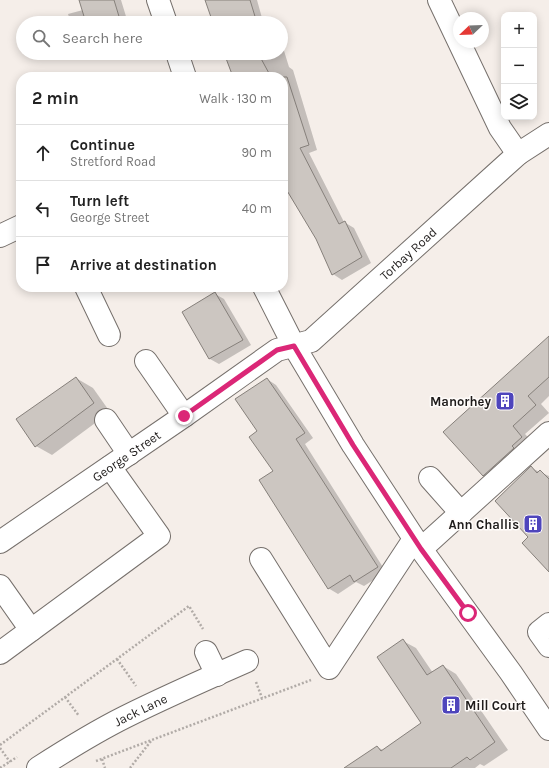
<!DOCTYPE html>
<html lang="en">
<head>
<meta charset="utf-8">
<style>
	:root { --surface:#fff; --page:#f2f2f2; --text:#222; --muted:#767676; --line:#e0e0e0 }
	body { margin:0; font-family:Karla,sans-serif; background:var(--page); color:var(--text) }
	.controls { position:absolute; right:12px; top:12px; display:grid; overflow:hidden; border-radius:8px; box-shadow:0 2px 10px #0003 }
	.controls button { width:36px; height:36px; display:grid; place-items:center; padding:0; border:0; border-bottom:1px solid var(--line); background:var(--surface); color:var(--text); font:20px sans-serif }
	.compass { position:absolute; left:453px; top:12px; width:36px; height:36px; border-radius:50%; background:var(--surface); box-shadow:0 2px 10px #0003; rotate:247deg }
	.stop { position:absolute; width:12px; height:12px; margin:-9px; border:3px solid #db2777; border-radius:50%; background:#fff }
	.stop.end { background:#db2777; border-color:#fff; box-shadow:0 1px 4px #0008 }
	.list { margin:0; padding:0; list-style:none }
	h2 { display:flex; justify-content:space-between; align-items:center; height:52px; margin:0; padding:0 16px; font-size:17px }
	h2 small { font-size:13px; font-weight:400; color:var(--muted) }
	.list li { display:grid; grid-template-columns:26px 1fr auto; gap:12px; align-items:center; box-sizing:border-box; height:56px; padding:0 16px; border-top:1px solid var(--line) }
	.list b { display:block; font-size:15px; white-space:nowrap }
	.list p { margin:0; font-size:13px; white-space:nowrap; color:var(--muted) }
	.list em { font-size:13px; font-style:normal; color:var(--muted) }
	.icon { flex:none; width:22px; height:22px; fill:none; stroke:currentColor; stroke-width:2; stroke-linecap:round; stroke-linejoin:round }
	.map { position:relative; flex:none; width:549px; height:768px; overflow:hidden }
	.search { position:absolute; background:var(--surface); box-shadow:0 2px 10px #0003; left:16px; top:16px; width:272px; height:44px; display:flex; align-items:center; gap:10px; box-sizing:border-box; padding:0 14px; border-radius:22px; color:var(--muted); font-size:15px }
	.panel { position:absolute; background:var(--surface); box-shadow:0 2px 10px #0003; left:16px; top:72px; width:272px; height:220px; border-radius:16px }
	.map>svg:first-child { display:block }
	.shadow { fill:#0003 }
	.building { fill:#ccc6c1; stroke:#86807b }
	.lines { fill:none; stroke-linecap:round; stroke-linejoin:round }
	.minor-casing { stroke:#76706c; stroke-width:24 }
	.major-casing { stroke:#76706c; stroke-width:24 }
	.path { stroke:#b1aba7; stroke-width:2.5; stroke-dasharray:2 2; stroke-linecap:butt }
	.minor { stroke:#fff; stroke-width:22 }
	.major { stroke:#fff; stroke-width:22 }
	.route { stroke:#db2777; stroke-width:5 }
	.labels { text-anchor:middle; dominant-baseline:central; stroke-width:3; stroke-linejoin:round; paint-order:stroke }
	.street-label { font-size:13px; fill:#1f1c1b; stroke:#fffcfa }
	.poi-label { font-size:13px; font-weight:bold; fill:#1f1c1b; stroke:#fffcfa; text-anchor:end }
</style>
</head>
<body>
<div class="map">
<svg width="549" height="768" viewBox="0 0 549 768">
	<rect width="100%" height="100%" fill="#f5eee9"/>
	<g class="shadow">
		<polygon points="80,0 121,0 128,23 71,23 68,14 83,10"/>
		<polygon points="206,0 257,0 262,18 266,16 276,23 214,23"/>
		<polygon points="281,41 289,67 293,70 317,150 309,153 344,222 354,228 371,263 342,280 333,274 317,239 283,182 283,77 234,77 225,53 281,53"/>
		<polygon points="215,294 224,299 251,345 219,364 210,359 183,312"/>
		<polygon points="549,337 549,396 541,404 549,413 525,434 535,445 496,483 483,476"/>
		<polygon points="76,378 93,388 110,412 52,455 36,446"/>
		<polygon points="267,379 276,385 313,438 305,444 386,572 364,586 356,582 338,594 328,588 274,471 258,432"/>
		<polygon points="531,468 549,476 549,570 530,537"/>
		<polygon points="403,641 416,648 433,673 443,666 456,674 508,750 484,766 480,764 475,768 346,768 377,747 383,750 422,724"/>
	</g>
	<g class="building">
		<polygon points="79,0 114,0 121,23 86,23"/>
		<polygon points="205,0 250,0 257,23 213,23"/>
		<polygon points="224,53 258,53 271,77 233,77"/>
		<polygon points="283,77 287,77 309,145 300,148 339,224 345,221 362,257 332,275 316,239 283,184"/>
		<polygon points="215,292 243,340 209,359 182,312"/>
		<polygon points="549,336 549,377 528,396 536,405 513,426 522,437 512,446 514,448 483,476 443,432"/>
		<polygon points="76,377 94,403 35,447 16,419"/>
		<polygon points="267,378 305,433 296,439 378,567 354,582 350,575 328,589 259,480 273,471 249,437 257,431 235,399"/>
		<polygon points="531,466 537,473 540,470 549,479 549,572 522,543 528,537 495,501"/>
		<polygon points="403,639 427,675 443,665 495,742 470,760 467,757 451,768 344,768 377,746 381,751 421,723 377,657"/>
	</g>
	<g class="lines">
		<defs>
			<g id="minor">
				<polyline points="439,0 500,128 518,154"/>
				<polyline points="0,236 21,226"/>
				<polyline points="86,287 109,335"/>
				<polyline points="146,361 184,416"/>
				<polyline points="106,420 129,454"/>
				<polyline points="430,478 461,513"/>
				<path id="s1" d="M0,542L184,416L277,350L311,341L518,154L549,134"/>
				<polyline points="421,549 549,433"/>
				<polyline points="261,559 329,668 414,539"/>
				<polyline points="0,586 31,630"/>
				<polyline points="549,624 539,632 549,646"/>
				<polyline points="206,652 217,675"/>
				<polyline points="0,653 159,536 110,467"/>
				<path id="s2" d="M38,768C66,750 95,732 125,717C165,697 206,679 247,661"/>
			</g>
			<g id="major">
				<polyline points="158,0 166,23"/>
				<polyline points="177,53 185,77"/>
				<polyline points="264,287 294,346 353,445 421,549 511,673 549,729"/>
			</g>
		</defs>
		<use href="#minor" class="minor-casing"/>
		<use href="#major" class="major-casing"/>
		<g class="path">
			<polyline points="117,659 136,686"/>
			<polyline points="256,682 262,698"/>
			<polyline points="65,697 79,716"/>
			<polyline points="0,745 189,606 203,629"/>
			<polyline points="0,748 10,762"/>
			<polyline points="102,759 105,768"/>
			<polyline points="96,761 311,680"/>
			<polyline points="0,768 17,757"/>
			<polyline points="130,768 151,741"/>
		</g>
		<use href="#minor" class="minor"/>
		<use href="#major" class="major"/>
	</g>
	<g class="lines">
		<polyline class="route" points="184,416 277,350 294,346 353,445 421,549 468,613"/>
	</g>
	<defs>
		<symbol id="building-square" viewBox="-11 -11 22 22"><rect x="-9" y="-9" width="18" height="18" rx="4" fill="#4e45bc" stroke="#fffcfa"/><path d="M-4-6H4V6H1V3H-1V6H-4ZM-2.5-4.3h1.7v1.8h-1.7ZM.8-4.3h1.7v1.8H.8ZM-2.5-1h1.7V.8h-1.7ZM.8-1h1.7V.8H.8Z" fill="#fff"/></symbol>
	</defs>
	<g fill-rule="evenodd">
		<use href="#building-square" x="494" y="390" width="22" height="22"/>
		<use href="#building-square" x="522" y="513" width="22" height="22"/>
		<use href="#building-square" x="440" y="694" width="22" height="22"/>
	</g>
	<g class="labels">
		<g class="street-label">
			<text stroke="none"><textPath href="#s1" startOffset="503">Torbay Road</textPath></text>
			<text stroke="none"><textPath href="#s1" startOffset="153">George Street</textPath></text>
			<text stroke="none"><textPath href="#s2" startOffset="118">Jack Lane</textPath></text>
		</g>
		<g class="poi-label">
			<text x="491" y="401">Manorhey</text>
			<text x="519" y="524">Ann Challis</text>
			<text x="465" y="705" text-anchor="start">Mill Court</text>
		</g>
	</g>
</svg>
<div class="controls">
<button>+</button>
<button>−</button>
<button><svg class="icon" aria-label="layers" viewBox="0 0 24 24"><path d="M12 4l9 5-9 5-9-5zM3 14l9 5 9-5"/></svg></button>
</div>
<svg class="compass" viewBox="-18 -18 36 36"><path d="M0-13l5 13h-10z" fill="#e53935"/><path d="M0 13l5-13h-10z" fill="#767676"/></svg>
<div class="stop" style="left:468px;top:613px"></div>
<div class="stop end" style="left:184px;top:416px"></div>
<div class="search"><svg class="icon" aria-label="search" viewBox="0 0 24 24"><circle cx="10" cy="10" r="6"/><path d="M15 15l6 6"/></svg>Search here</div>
<section class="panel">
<h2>2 min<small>Walk · 130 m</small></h2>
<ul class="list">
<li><svg class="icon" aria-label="ahead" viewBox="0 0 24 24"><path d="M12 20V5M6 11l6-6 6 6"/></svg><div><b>Continue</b><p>Stretford Road</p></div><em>90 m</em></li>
<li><svg class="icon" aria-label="left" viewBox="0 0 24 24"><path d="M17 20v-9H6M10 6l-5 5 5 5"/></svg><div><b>Turn left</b><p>George Street</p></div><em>40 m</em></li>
<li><svg class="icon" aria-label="arrive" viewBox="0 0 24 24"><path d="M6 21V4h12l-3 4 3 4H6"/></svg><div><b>Arrive at destination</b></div></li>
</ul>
</section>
</div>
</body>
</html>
